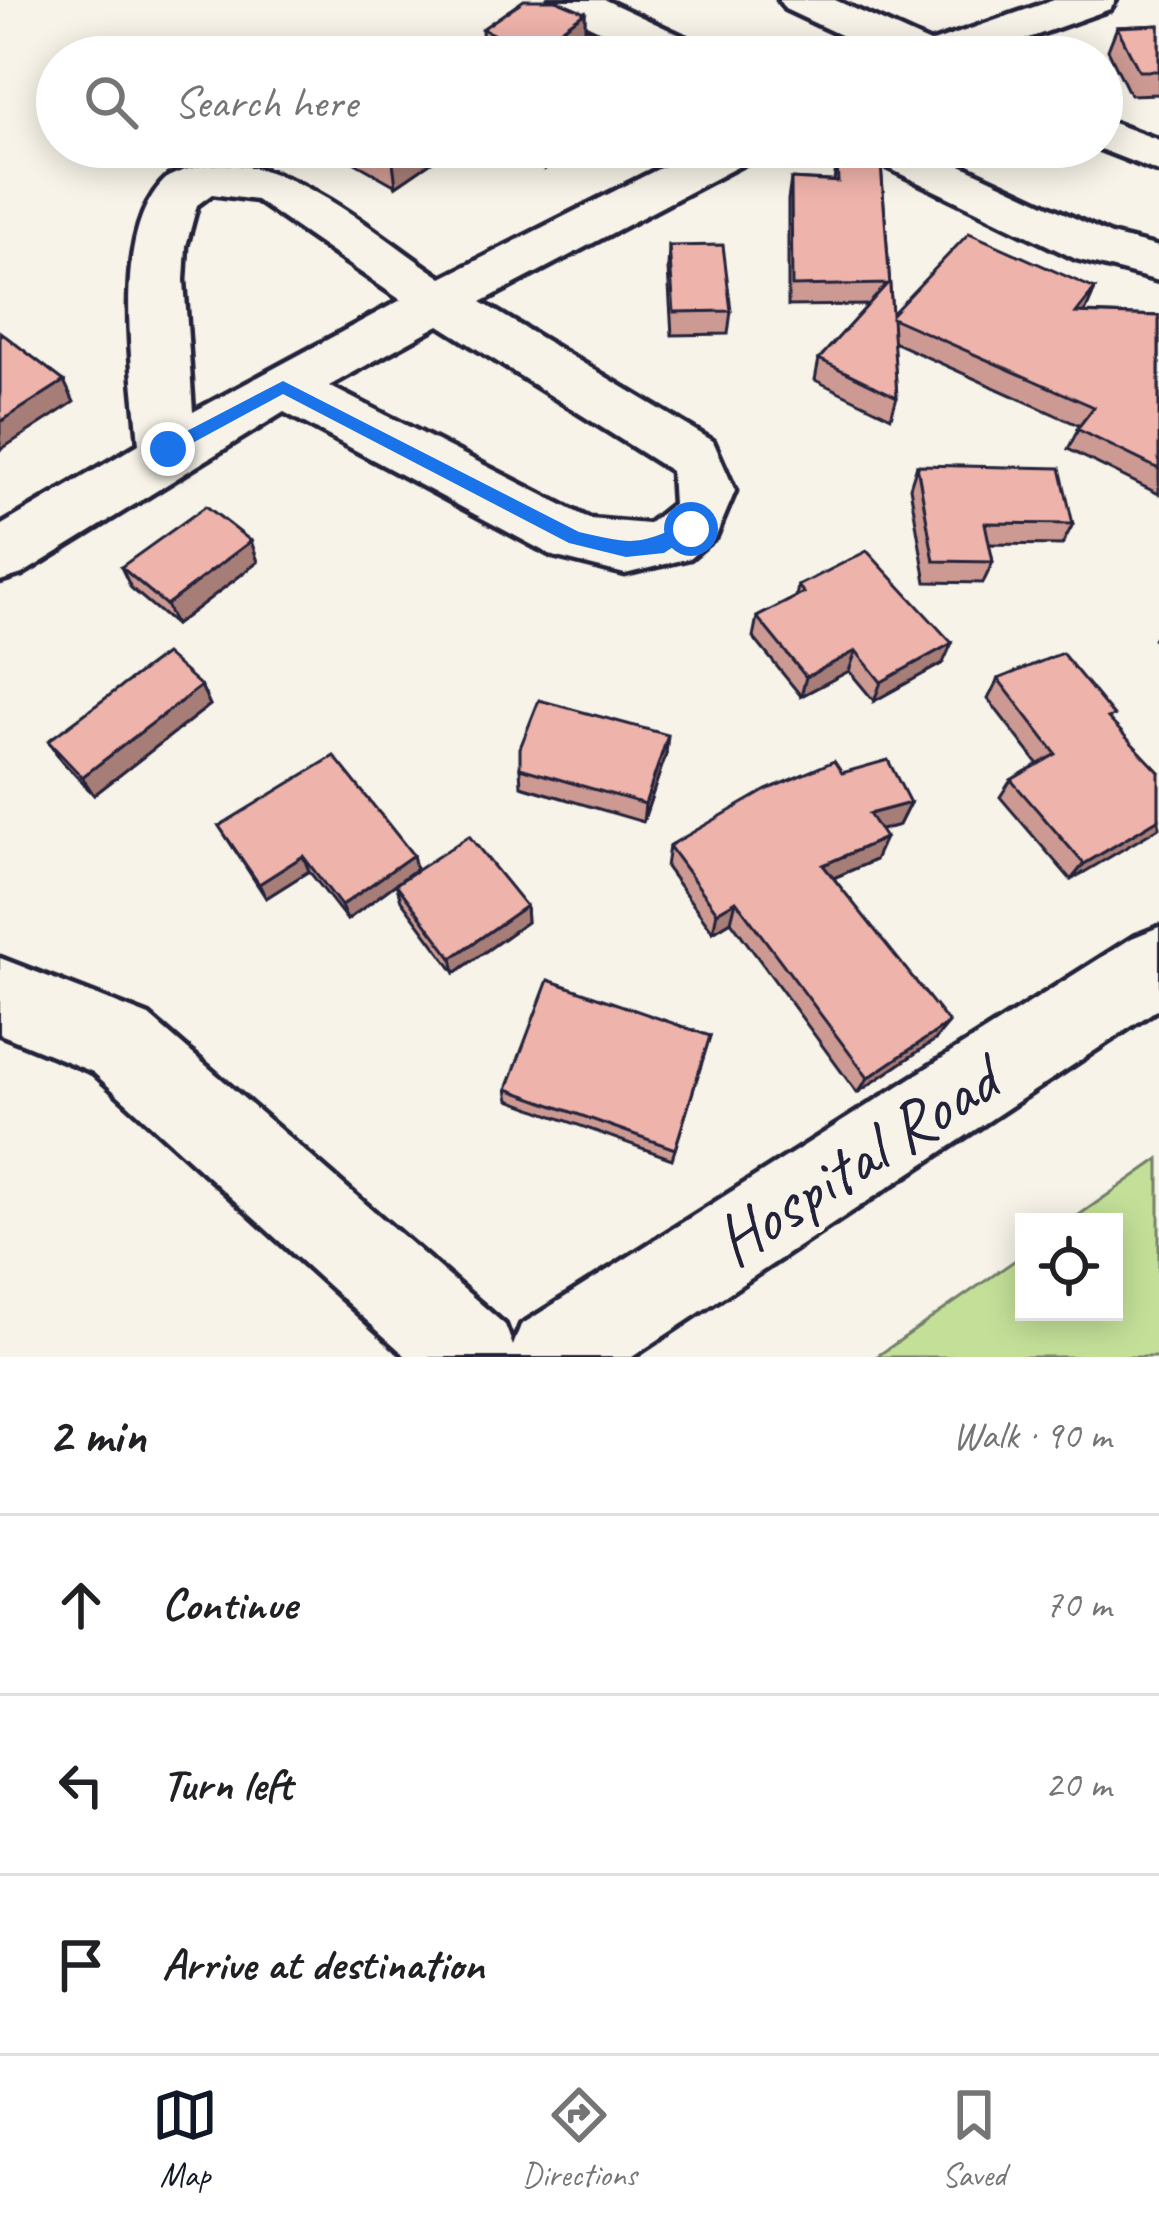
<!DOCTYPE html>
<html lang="en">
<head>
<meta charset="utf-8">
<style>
	:root { --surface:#fff; --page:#f2f2f2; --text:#202124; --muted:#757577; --line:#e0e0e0; --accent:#111827 }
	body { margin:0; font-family:Caveat,sans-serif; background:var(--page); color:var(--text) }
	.controls { position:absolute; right:36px; bottom:36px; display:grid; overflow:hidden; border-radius:0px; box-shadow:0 6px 30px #0003 }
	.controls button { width:108px; height:108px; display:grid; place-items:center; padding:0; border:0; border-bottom:3px solid var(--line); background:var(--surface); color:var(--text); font:60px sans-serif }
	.stop { position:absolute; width:36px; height:36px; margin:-27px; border:9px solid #1a73e8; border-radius:50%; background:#fff }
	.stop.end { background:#1a73e8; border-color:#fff; box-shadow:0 3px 12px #0008 }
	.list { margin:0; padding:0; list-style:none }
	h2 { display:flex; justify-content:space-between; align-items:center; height:156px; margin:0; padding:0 48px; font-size:51px }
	h2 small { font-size:39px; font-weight:400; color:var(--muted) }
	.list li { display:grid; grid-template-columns:78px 1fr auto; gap:36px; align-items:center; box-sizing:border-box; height:180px; padding:0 48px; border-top:3px solid var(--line) }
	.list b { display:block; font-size:45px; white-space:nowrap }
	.list em { font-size:39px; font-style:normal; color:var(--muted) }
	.icon { flex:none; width:66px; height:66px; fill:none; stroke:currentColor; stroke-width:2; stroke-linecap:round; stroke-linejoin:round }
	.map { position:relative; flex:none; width:1159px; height:1357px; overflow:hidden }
	.search { position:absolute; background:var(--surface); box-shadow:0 6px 30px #0003; left:36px; right:36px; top:36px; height:132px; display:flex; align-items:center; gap:30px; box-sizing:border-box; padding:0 42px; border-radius:66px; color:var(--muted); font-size:45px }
	.sheet { height:696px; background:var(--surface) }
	nav { display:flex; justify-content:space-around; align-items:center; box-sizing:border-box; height:168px; border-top:3px solid var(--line); background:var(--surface); font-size:33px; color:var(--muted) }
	nav a { display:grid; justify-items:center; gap:6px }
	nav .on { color:var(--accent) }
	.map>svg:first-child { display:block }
	.green { fill:#c4e098; stroke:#73816a; stroke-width:3 }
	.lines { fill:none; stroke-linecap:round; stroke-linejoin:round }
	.minor-casing { stroke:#22223b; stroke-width:9 }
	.minor { fill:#f7f3e8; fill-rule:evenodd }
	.wall { fill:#cd9a93; stroke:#22223b; stroke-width:3 }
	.shaded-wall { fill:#a77d78; stroke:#22223b; stroke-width:3 }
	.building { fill:#eeb3ab; stroke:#22223b; stroke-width:3 }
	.route { fill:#1a73e8 }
	.labels { text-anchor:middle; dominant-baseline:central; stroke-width:12; stroke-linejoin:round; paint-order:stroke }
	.near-street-label { font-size:69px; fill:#22223b; stroke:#f7f3e8 }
</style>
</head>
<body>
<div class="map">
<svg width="1159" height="1357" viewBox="0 0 1159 1357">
	<rect width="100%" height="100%" fill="#f7f3e8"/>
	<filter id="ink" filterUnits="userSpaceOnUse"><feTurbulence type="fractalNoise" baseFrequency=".00833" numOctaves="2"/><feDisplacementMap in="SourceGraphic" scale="24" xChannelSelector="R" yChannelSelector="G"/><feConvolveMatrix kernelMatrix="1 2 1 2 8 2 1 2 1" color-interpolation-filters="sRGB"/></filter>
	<g filter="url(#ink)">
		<polygon class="green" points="1159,1159 1159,1357 876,1357 1024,1254 1024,1312 1114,1312 1114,1222 1069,1222"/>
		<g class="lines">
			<defs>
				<g id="minor">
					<polygon points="549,0 605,0 708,48 714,57 656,57 555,9"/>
					<polygon points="779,0 835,0 930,43 1054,0 1116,0 1110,9 976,57 887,57 785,9"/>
					<polygon points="1102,119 1159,140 1159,172 1095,147 1102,147"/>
					<path d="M702,147H763L756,157L481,302L713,441L735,491L716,536L690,558L625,574L553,556L284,412L22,574L0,581V526L139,444C134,371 108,230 168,177C265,129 366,228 442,278ZM212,194L256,200L401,300L193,412L184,280L186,246L197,205ZM439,325L671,471L673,504L648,524L590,519L329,386Z"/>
					<polygon points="859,147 922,147 1111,235 1159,247 1159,281 1076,259 866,157"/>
					<polygon points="1159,927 1159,1008 632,1357 407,1357 93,1072 0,1034 0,958 149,1016 505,1325 513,1346 521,1325 1132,938"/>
				</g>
			</defs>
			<use href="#minor" class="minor-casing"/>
			<use href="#minor" class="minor"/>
		</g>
		<g class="wall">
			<polygon points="585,12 585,35 555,57 494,57 483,52 482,29"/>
			<polygon points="1159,25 1159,94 1130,95 1108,50 1117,27"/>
			<polygon points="327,147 453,147 396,186"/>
			<polygon points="497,147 573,147 545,169"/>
			<polygon points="837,161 881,164 892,314 1095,289 1084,313 1159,316 1159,494 1068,449 1080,426 893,342 897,397 891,417 815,380 819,359 868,305 788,306 788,200 791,179 834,181"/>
			<polygon points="669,246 731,311 728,334 672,335 668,269"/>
			<polygon points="917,465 1073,524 1062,545 989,544 993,562 983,583 926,582 910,487"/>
			<polygon points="251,541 258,562 175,625 131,588 121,567"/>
			<polygon points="798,586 943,663 874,701 849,671 801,696 753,637 757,617 796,597"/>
			<polygon points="1159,630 1159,646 1153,639"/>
			<polygon points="998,679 1110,721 1159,772 1071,880 1000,797 1011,780 1038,764 988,699"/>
			<polygon points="201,686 210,705 94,795 61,760 48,741"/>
			<polygon points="666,754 643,822 521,786 520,768"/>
			<polygon points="842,773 910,803 899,825 880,830 875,860 834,878 935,1040 857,1093 731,921 713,932 666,867 669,846"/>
			<polygon points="219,826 413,855 416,869 347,920 309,871 266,898"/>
			<polygon points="396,884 526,906 527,922 455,973 401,900"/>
			<polygon points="710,1036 672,1159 509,1100 507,1089"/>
		</g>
		<g class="shaded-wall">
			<polygon points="585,12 585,35 555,57 531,57 531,51"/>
			<polygon points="416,147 453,147 396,186 393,162"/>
			<polygon points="545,147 573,147 545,169"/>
			<polygon points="1095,289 1086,310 1067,333 1076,313"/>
			<polygon points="64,381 74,402 0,450 0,422"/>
			<polygon points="251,541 258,562 175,625 166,605"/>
			<polygon points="952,643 943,663 874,701 881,682"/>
			<polygon points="856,651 849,671 801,696 806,677"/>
			<polygon points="201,686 210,705 94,795 82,777"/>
			<polygon points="668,735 666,754 643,822 645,804"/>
			<polygon points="910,803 899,825 860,836 869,814"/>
			<polygon points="1159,819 1159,828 1071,880 1084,864"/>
			<polygon points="885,838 875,860 815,886 823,865"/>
			<polygon points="413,855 416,869 347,920 341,906"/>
			<polygon points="303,856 309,871 266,898 259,884"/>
			<polygon points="736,901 731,921 713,932 717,912"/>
			<polygon points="526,906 527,922 455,973 452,958"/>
			<polygon points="949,1023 935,1040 857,1093 868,1078"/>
		</g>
		<g class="building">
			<polygon points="524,0 556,0 585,12 531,51 482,29"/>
			<polygon points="1159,25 1159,71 1139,71 1117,27"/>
			<polygon points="365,147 416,147 393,162"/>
			<polygon points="837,161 881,164 892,314 969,233 1095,289 1076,313 1159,316 1159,469 1077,429 1094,407 892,318 897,397 819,359 887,284 792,286 791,179 838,182"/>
			<polygon points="723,245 731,311 674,312 669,246"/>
			<polygon points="0,332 64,381 0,422"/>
			<polygon points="917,465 1060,468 1073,524 985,523 993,562 934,561"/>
			<polygon points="206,506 251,541 166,605 121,567"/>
			<polygon points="867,551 952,643 881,682 856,651 806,677 757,617 804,593 798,586"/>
			<polygon points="1062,653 1114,716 1108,718 1159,772 1159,819 1084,864 1011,780 1056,754 998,679"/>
			<polygon points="165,654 201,686 82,777 48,741"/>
			<polygon points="539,700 668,735 645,804 520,768 520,748"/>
			<polygon points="334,756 413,855 341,906 303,856 259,884 219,826"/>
			<polygon points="888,760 910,803 869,814 885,838 823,865 949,1023 868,1078 736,901 717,912 669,846 766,790 834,761 842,773"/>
			<polygon points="469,836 526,906 452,958 396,884"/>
			<polygon points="548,980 710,1036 675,1149 507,1089"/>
		</g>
	</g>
	<path class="route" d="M283,381L579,532C638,546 638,544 691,522L700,529L664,553L626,557L569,543L283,394L174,453H162V444Z"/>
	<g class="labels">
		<g class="near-street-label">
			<text transform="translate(856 1161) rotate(-33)">Hospital Road</text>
		</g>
	</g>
</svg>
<div class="controls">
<button><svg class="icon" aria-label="locate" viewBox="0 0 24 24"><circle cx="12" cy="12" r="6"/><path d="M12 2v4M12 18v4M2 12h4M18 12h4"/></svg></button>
</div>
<div class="stop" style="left:691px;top:529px"></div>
<div class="stop end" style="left:168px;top:449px"></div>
<div class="search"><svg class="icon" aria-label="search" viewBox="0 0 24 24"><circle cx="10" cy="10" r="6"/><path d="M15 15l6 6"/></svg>Search here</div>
</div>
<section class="sheet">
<h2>2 min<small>Walk · 90 m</small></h2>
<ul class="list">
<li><svg class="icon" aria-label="ahead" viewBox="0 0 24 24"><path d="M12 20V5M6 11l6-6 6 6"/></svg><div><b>Continue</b></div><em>70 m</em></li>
<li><svg class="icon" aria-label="left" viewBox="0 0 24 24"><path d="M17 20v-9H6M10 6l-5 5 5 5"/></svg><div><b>Turn left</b></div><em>20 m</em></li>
<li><svg class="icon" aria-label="arrive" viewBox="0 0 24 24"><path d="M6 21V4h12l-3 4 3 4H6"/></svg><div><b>Arrive at destination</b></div></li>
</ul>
</section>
<nav>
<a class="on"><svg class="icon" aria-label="map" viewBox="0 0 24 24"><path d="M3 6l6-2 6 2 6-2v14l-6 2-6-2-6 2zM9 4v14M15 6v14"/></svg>Map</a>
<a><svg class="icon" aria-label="directions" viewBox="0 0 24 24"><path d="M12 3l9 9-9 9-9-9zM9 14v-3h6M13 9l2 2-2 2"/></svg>Directions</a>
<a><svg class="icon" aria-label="saved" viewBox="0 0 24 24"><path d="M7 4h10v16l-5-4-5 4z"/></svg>Saved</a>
</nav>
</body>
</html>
